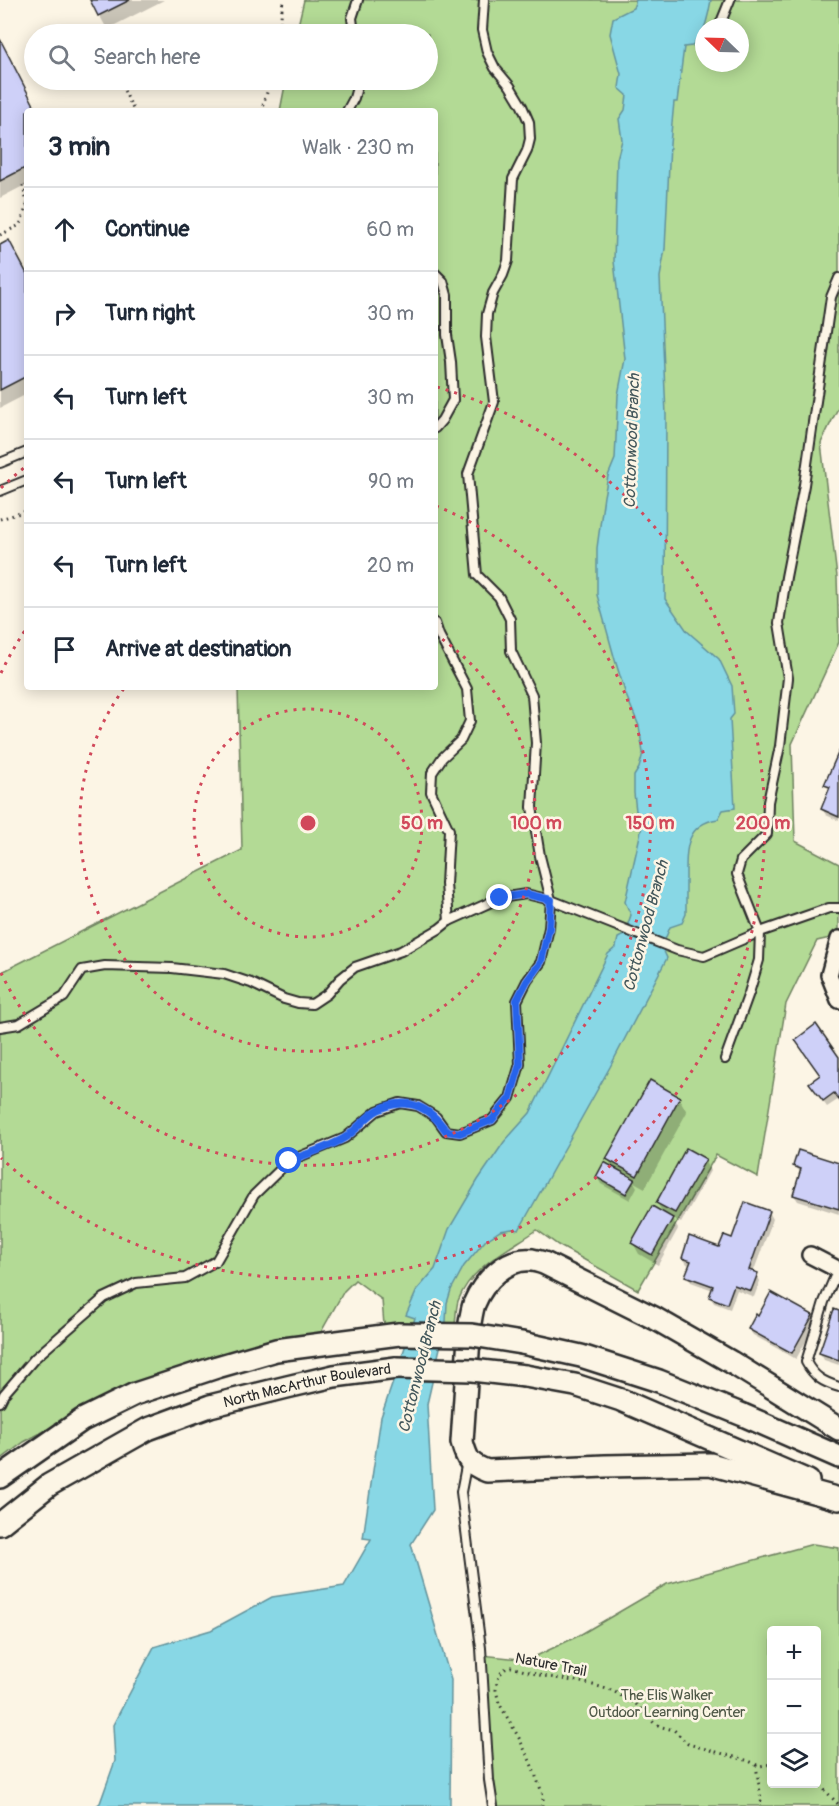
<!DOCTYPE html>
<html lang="en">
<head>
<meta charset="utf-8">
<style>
	:root { --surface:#fff; --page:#f6f6f7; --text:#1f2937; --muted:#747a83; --line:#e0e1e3 }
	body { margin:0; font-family:Pangolin,sans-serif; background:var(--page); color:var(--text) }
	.controls { position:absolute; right:18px; bottom:18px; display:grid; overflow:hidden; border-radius:6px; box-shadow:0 3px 15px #0003 }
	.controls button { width:54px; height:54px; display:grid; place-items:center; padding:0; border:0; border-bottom:2px solid var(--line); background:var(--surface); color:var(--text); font:30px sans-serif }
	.compass { position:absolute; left:695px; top:18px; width:54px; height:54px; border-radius:50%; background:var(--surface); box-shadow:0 3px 15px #0003; rotate:293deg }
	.stop { position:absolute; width:18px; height:18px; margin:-14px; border:4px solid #2563eb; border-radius:50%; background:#fff }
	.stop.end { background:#2563eb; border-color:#fff; box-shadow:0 2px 6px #0008 }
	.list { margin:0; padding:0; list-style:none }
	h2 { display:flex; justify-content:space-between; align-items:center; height:78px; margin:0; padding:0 24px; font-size:26px }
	h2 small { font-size:20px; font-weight:400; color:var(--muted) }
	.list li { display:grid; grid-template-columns:39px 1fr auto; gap:18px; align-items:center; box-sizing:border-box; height:84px; padding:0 24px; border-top:2px solid var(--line) }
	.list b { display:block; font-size:22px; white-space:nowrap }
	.list em { font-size:20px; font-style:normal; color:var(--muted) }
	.icon { flex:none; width:33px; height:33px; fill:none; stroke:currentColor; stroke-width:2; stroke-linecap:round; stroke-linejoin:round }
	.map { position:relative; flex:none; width:839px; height:1806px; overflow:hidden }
	.search { position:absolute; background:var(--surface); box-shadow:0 3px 15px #0003; left:24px; top:24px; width:414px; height:66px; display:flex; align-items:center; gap:15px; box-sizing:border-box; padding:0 21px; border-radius:33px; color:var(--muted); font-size:22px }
	.panel { position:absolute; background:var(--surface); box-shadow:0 3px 15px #0003; left:24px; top:108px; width:414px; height:582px; border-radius:6px }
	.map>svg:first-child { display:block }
	.green { fill:#b3da95; stroke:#6f8260; stroke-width:1.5; fill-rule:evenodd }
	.water { fill:#88d7e5; stroke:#63929b; stroke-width:1.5 }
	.shadow { fill:#0003 }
	.building { fill:#ced0f8; stroke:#2b2b2b; stroke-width:1.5 }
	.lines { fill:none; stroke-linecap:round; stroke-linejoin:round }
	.lane-casing { stroke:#2b2b2b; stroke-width:12 }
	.street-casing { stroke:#2b2b2b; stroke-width:20 }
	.secondary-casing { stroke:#2b2b2b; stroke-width:26 }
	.path { stroke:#2b2b2b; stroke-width:3; stroke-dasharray:1.5 4.5; stroke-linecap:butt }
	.lane { stroke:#fcf5e5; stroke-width:8 }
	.street { stroke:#fcf5e5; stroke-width:15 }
	.secondary { stroke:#fcf5e5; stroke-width:21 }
	.secondary-bridge-casing { stroke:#2b2b2b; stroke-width:26; stroke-linecap:butt }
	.secondary-bridge { stroke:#fcf5e5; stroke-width:21 }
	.route { stroke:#2563eb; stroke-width:8 }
	.ring { fill:none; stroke:#d1495b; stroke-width:3; stroke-dasharray:3 6 }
	.labels { text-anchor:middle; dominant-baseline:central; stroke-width:5; stroke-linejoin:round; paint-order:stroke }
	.street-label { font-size:15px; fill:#2b2b2b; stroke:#fcf5e5 }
	.park-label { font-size:15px; fill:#4d5746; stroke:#fcf5e5 }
	.water-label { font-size:16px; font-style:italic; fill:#42565a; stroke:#fcf5e5 }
	.centre { fill:#d1495b; stroke:#fcf5e5; stroke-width:3 }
	.ring-label { font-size:18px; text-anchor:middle; font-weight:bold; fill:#d1495b; stroke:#fcf5e5; stroke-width:5; stroke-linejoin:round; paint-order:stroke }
</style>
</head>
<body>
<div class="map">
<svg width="839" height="1806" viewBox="0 0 839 1806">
	<rect width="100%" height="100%" fill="#fcf5e5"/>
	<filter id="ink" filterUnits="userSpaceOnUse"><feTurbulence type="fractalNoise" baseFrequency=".0167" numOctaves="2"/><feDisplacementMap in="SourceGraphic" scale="12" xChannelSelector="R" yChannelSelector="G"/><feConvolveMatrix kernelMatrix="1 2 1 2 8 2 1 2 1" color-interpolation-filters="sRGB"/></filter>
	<g filter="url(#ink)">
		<g class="green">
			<path d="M304,0H839V406L821,443L837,577L839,642L792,744L795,841L839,864V936L817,941L786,1004L758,1177L716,1155L638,1290L558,1245L537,1230C508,1250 471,1266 458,1301C456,1308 456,1317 455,1324L384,1325L382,1300L355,1280L344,1291L321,1332L258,1343L128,1386L24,1442L0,1460V973L242,850L238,687H435V111H280L286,80H428V34H296ZM704,27H740V63H704Z"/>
			<path d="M813,1544L839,1548V1806H493L482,1655L528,1660L578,1636L667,1584ZM772,1630H816V1784H772Z"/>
		</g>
		<path class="water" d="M636,0H711C709,11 707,25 701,35C698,40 694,40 692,46L684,47L677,102H674L670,144L665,249L660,277L666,415L665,599L687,631L719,659L732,686L734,714L730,719L735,808L723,810L718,819C686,824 686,848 686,875C686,888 686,901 686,914L682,923L670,927L662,947L667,958L610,1067L519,1230L512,1229L500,1231L485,1241L464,1266L451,1290L447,1303L446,1322L427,1404L433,1510L411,1544L451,1680L450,1806H96L100,1803L115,1761L113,1725L154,1647L211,1630L272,1597L344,1586L371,1539L363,1538L381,1417L415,1318L406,1315L417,1290L435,1269L449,1229L478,1180L504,1142L530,1113L608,954L616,947L618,938L624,935L631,915L625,902L643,822L642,816L636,811L634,793V776L639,768L643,753L639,726L626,695L615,660L597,595V548L604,496L608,476L615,459L618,395L625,359L614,261L617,159L622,140L619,119L625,110L627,95L619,88L621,74L610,34L613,18L633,8Z"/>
		<g class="shadow">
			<polygon points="91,0 164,0 107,29"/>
			<polygon points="0,40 36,111 27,111 27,184 0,198"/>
			<polygon points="0,247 27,276 27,394 0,408"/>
			<polygon points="839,755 839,821 826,815 822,809 830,791 826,785"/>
			<polygon points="839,1059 839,1099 827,1107 815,1090"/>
			<polygon points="679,1098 687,1112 645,1188 634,1182 637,1187 630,1200 601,1184 597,1177 614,1170 608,1159"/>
			<polygon points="704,1160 710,1171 681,1223 671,1217 678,1229 658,1265 639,1254 633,1243 664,1215 657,1203"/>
			<polygon points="839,1164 839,1214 798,1201 794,1195 801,1173 795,1166"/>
			<polygon points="769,1212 773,1219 753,1273 757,1275 760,1281 754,1297 737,1290 730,1309 714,1303 710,1297 713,1290 691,1282 687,1276 691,1266 687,1264 683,1258 720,1249"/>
			<polygon points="839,1312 839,1365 824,1360 820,1353"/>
			<polygon points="812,1316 816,1323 796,1359 753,1335 749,1329"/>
		</g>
		<g class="building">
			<polygon points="90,0 130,0 98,16"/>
			<polygon points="0,39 37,111 27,111 27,167 0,181"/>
			<polygon points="9,240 27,274 27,376 0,390 0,245"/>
			<polygon points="839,751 839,817 821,809 830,787 824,785"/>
			<polygon points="816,1024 839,1057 839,1100 834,1093 823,1101 809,1083 820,1075 795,1040"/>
			<polygon points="650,1080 680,1097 637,1176 606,1159"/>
			<polygon points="686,1148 706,1159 675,1213 656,1203"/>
			<polygon points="798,1150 839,1163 839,1209 793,1195 801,1169 793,1166"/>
			<polygon points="604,1162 635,1179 626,1194 596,1177"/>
			<polygon points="745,1202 770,1211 749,1270 758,1273 751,1291 734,1285 727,1304 709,1297 713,1286 685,1276 691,1261 682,1258 689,1236 719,1247 724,1235 732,1238"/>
			<polygon points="652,1206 673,1218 652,1255 631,1243"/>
			<polygon points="771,1292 813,1315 792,1353 748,1329 756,1314 758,1316"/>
			<polygon points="834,1309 839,1311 839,1360 819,1353"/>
		</g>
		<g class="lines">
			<defs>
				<g id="lane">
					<polyline points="719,27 730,0"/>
					<polyline points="354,34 352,18 358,0"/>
					<polyline points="347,111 354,98 359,80"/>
					<polyline points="435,273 443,281 447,295 447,335 451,362 453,400 442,420 435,428"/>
					<polyline points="0,463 27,452"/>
					<polyline points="0,491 27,480"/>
					<polyline points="435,623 439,635 467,689 470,721 461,740 442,758 432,773 431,792 449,830 446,884 449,921"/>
					<polyline points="0,1027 19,1024 64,997 82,970 105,966 172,968 224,974 251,983 284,999 298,1003 312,1004 327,994 340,979 355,967 401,951 439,929 449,921 500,898 526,894 551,900 677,950 704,956 760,932 829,908 839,908"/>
					<polyline points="725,1059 749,993 759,960 760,932 737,874 741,860 767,834 768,802 780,746 788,678 779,623 786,577 804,485 831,297 839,278"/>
					<path d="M838,1269L824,1302L806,1362C814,1377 823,1382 839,1387"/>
					<polyline points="0,1402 4,1394 35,1358 104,1298 136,1283 185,1278 216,1261 254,1195 289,1161 345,1138 377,1111 400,1103 418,1106 436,1117 446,1131 460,1133 492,1120 510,1098 520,1064 517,1001 527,981 541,962 549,928 551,900 540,856 532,807 536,743 532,695 511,651 510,619 499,597 477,575 468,474 494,402 486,337 487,314 493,293 503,275 508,261 513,179 527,151 530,139 529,122 522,106 510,86 495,68 487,52 482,30 484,0"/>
					<polyline points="467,1461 461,1492 481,1648 489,1780 493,1806"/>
				</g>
				<g id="street">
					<polyline points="839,939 829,975 839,1000"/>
					<polyline points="810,1255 839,1270"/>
				</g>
				<g id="secondary">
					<polyline points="522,1343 581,1356 659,1381 743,1415 839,1457"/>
					<polyline points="525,1376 575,1385 621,1400 808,1481"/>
					<path d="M839,1429L731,1362L656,1319L546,1264C542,1262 537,1261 532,1260C506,1257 483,1282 474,1304C472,1310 471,1317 470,1323L462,1442C467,1460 469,1464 487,1471L605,1466L710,1464L839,1499"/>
					<polyline points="0,1477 82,1420 135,1394 217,1367 276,1350 399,1334"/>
					<path id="s1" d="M0,1524L49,1485L148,1429L210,1406L287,1387L334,1376L396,1368"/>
				</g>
			</defs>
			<use href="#lane" class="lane-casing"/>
			<use href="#street" class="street-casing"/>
			<use href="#secondary" class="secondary-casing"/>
			<g class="path">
				<polyline points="279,34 283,0"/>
				<polyline points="119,80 134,111"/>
				<polyline points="261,111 271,80"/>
				<polyline points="23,185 27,203"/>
				<polyline points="0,235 20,225 27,205"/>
				<polyline points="0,519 27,511"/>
				<polyline points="756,1765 762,1806"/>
				<polyline points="816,1781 839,1805"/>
				<polyline points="543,1806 543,1795 530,1761 519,1738 499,1703 496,1690 497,1682 500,1674 505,1669 511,1667 543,1676 586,1683 611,1690 636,1704 654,1723 662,1727 674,1730 688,1744 749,1761 759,1766 772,1764"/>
			</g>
			<use href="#lane" class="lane"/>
			<use href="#street" class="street"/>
			<use href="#secondary" class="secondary"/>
			<defs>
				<g id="secondary-bridge">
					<polyline points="399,1334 472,1335 522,1343"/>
					<polyline points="396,1368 472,1370 525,1376"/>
				</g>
			</defs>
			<use href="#secondary-bridge" class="secondary-bridge-casing"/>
			<use href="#secondary-bridge" class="secondary-bridge"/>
		</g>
	</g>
	<g class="lines" filter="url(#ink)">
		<path class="route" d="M289,1161C306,1154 331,1147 346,1137C357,1130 366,1116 378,1110C406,1096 429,1106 446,1131L460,1133L492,1120L510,1098L520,1064L517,1000L527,981L541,962L549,928L551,900L526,894L500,898"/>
	</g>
	<g class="ring">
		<circle cx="308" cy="823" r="114"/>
		<path d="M435 634A228 228 0 1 1 125 687"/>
		<path d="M1 673A342 342 0 0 1 26 629M436 506A342 342 0 1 1 1 973"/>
		<path d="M1 488A455 455 0 0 1 25 467M437 387A455 455 0 1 1 1 1158"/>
	</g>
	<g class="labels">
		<g class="street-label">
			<text stroke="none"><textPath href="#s1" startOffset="342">North MacArthur Boulevard</textPath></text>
			<text transform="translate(551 1665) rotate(11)">Nature Trail</text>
		</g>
		<g class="park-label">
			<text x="667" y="1695">The Elis Walker<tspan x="667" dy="17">Outdoor Learning Center</tspan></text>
		</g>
		<g class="water-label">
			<text transform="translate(632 441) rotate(-88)">Cottonwood Branch</text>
			<text transform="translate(646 926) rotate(-75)">Cottonwood Branch</text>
			<text transform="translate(420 1367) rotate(-76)">Cottonwood Branch</text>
		</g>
	</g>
	<circle cx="308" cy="823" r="9" class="centre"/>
	<g class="ring-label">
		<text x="422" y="829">50 m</text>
		<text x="536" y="829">100 m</text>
		<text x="650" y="829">150 m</text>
		<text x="763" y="829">200 m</text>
	</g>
</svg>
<div class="controls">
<button>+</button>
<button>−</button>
<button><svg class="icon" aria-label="layers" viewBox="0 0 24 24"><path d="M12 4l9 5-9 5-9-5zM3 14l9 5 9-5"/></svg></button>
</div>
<svg class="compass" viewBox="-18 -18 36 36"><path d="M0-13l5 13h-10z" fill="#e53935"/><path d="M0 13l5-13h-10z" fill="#747a83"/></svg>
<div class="stop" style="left:289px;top:1161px"></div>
<div class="stop end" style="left:500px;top:898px"></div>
<div class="search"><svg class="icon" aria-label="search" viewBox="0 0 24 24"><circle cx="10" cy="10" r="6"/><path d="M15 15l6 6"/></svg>Search here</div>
<section class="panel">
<h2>3 min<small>Walk · 230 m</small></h2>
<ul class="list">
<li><svg class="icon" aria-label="ahead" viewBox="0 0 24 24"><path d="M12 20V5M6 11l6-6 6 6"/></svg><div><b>Continue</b></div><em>60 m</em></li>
<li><svg class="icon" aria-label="right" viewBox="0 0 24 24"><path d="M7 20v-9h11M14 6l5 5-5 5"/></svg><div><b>Turn right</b></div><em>30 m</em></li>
<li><svg class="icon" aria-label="left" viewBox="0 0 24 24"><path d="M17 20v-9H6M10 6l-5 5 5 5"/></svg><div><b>Turn left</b></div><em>30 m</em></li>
<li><svg class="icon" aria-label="left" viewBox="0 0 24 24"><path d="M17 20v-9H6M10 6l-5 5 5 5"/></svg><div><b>Turn left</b></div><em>90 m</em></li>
<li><svg class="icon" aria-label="left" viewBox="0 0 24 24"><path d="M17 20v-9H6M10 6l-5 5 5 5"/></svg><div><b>Turn left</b></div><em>20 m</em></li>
<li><svg class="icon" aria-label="arrive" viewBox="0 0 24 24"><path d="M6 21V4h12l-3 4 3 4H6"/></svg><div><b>Arrive at destination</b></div></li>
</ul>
</section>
</div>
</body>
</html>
